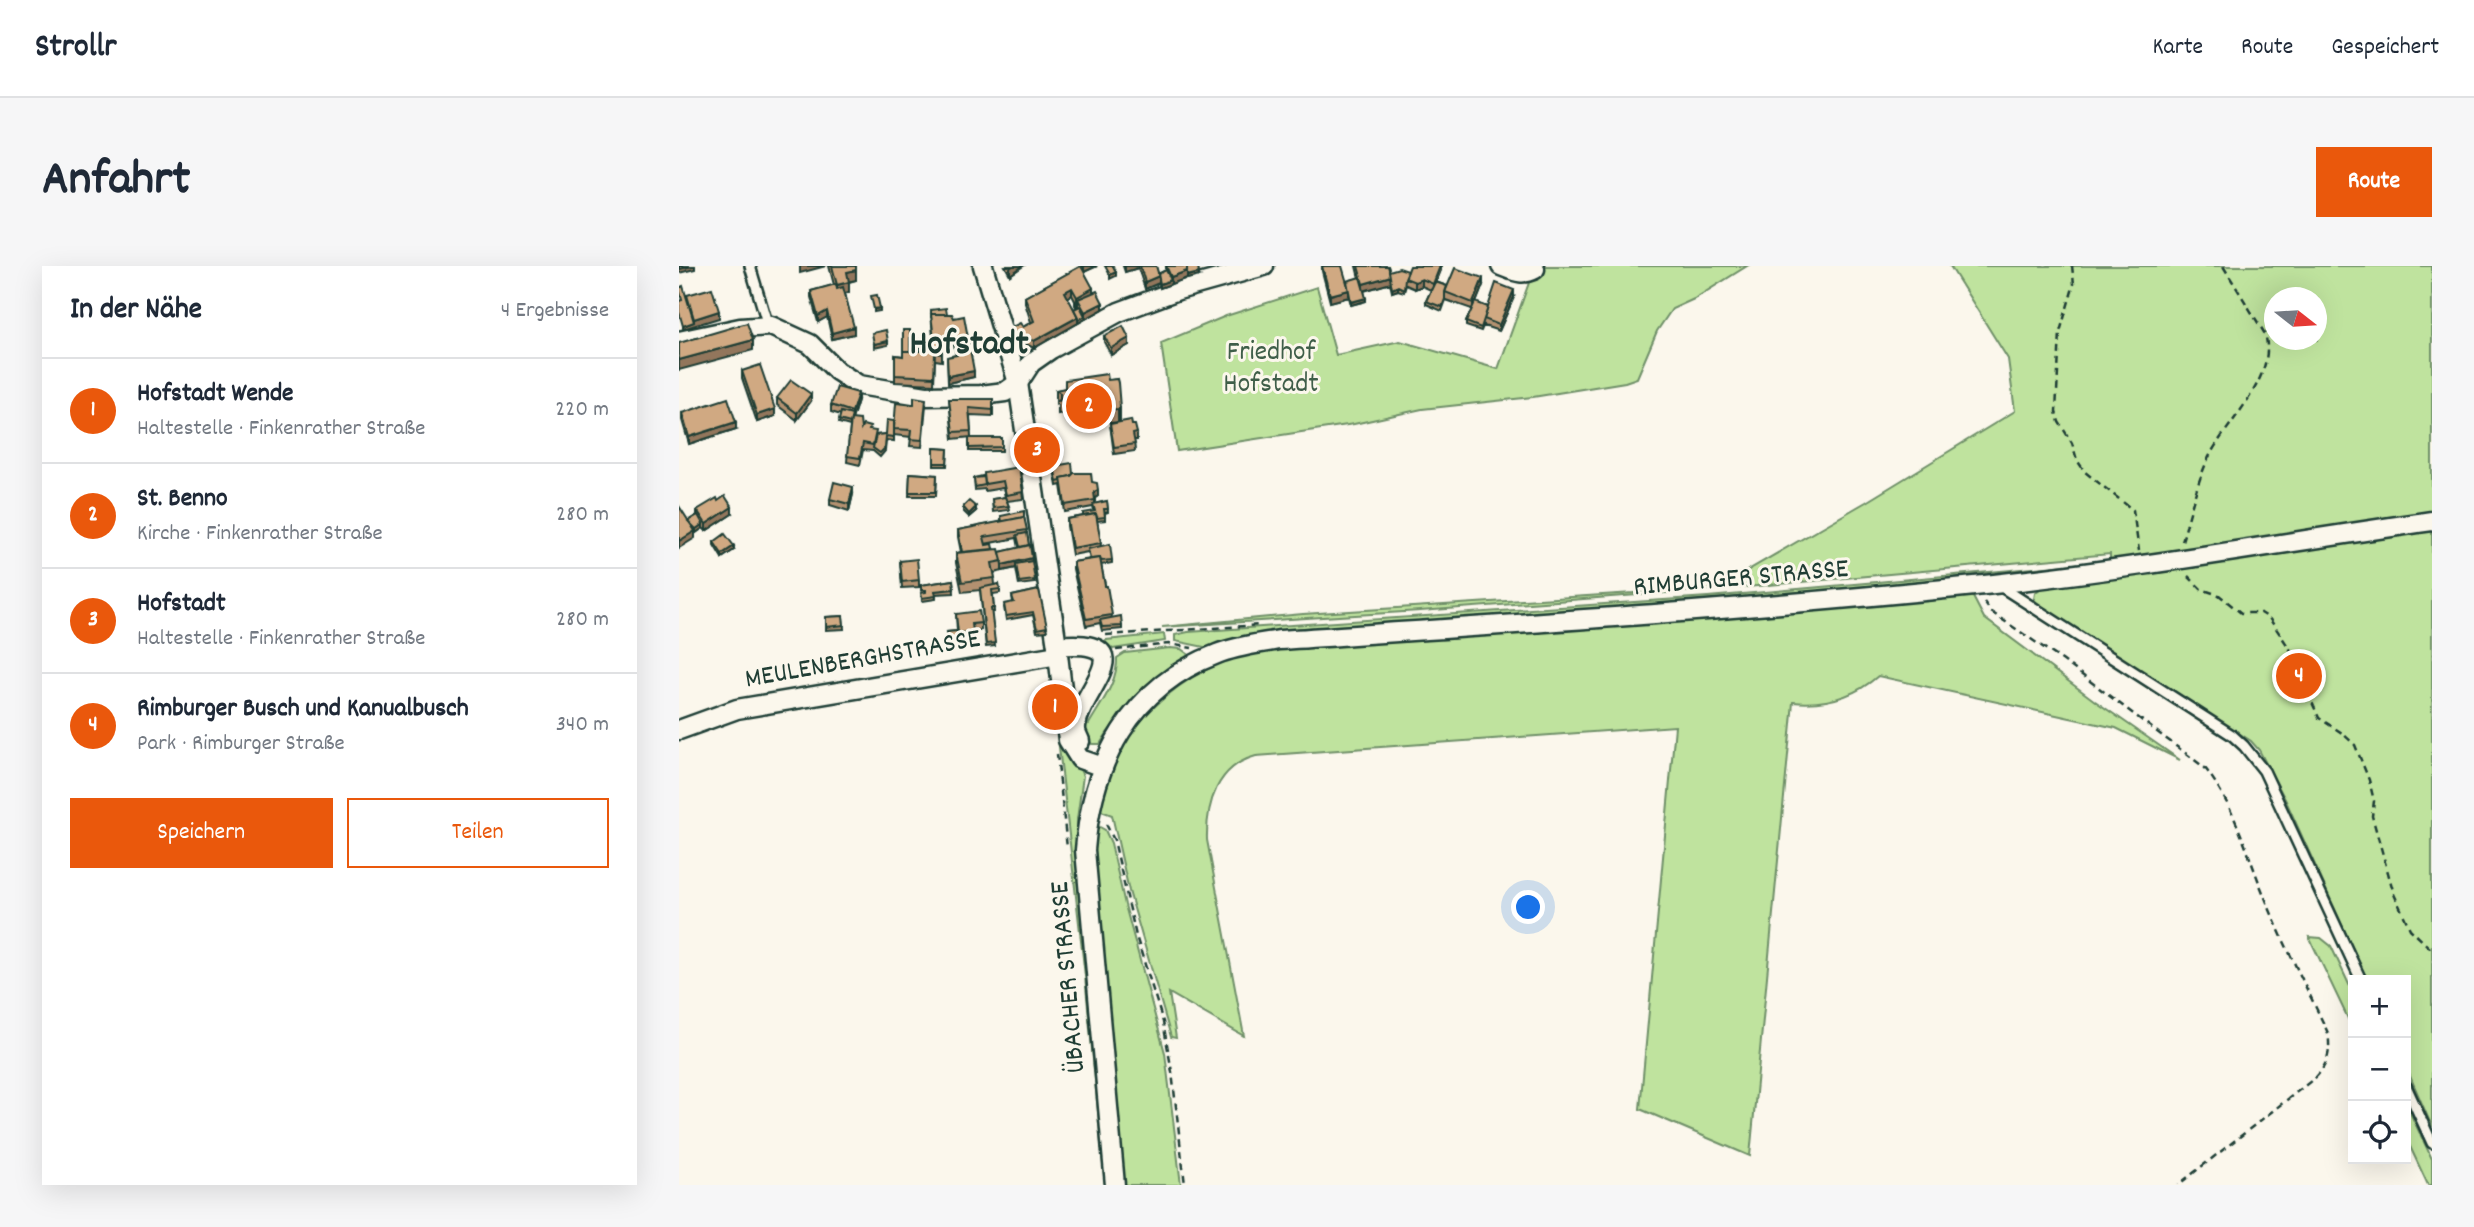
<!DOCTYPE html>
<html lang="de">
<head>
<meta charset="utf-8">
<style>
	:root { --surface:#fff; --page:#f6f6f7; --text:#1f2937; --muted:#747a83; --line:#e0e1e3; --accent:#ea580c }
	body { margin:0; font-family:Dekko,sans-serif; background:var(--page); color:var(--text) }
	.controls { position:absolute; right:21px; bottom:21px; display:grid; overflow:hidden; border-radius:0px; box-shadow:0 7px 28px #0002 }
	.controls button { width:63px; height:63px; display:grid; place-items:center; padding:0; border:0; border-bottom:2px solid var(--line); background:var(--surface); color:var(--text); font:35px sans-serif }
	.compass { position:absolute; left:1585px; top:21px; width:63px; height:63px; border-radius:50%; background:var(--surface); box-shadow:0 7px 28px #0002; rotate:107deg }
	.you { position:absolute; left:850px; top:642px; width:24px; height:24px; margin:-18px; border:5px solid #fff; border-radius:50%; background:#1a73e8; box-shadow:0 0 0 10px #1a73e833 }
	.badge { display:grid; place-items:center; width:46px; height:46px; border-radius:50%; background:var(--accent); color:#fff; font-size:23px; font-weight:700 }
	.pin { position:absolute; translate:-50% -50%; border:4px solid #fff; box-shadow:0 2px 7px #0006 }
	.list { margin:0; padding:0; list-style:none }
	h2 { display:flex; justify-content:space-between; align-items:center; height:91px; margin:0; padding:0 28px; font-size:30px }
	h2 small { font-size:23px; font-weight:400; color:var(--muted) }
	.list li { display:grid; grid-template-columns:46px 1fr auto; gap:21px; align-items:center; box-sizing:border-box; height:105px; padding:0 28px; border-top:2px solid var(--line) }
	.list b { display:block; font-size:26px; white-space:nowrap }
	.list p { margin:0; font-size:23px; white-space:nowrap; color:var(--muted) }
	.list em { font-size:23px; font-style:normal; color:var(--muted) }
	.actions { display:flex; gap:14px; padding:21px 28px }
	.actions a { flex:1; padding:16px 0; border:2px solid var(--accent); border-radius:0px; text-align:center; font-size:24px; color:var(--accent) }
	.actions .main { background:var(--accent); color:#fff }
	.icon { flex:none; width:38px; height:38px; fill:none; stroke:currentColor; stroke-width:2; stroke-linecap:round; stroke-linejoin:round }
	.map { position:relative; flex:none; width:1753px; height:919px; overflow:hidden; border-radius:0px }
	header { display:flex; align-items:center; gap:42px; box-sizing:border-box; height:98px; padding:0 35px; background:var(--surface); border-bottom:2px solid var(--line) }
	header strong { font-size:33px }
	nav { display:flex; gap:38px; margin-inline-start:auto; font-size:24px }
	.intro { display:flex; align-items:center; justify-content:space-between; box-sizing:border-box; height:168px; padding:0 42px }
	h1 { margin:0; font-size:49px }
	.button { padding:18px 32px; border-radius:0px; background:var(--accent); color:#fff; font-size:24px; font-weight:700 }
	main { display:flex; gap:42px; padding:0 42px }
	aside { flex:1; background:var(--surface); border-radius:0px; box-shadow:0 7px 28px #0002 }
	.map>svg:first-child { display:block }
	.green { fill:#bfe39e; stroke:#6f9069; stroke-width:2; fill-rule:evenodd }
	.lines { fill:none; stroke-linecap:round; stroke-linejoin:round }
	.service-casing { stroke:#1f3d34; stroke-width:14 }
	.minor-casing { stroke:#1f3d34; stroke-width:23 }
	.path { stroke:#1f3d34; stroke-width:2.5; stroke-dasharray:7 5; stroke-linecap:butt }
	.service { stroke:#fbf7ec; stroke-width:9 }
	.minor { stroke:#fbf7ec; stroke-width:18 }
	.wall { fill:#b39170; stroke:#1f3d34; stroke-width:2; fill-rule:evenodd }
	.shaded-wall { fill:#92765b; stroke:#1f3d34; stroke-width:2 }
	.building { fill:#d0a982; stroke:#1f3d34; stroke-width:2 }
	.labels { text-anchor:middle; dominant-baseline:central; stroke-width:6; stroke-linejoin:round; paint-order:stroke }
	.park-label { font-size:28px; fill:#3f5e49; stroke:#fbf7ec }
	.street-label { font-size:28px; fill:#1f3d34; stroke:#fbf7ec }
	.district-label { font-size:35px; font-weight:bold; fill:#1f3d34; stroke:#fbf7ec }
</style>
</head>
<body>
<header>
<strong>Strollr</strong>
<nav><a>Karte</a><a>Route</a><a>Gespeichert</a></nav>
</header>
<div class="intro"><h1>Anfahrt</h1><a class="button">Route</a></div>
<main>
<aside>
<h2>In der Nähe<small>4 Ergebnisse</small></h2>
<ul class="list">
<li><span class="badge">1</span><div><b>Hofstadt Wende</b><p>Haltestelle · Finkenrather Straße</p></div><em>220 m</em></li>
<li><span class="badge">2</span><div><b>St. Benno</b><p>Kirche · Finkenrather Straße</p></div><em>280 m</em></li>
<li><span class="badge">3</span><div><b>Hofstadt</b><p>Haltestelle · Finkenrather Straße</p></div><em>280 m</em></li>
<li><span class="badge">4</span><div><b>Rimburger Busch und Kanualbusch</b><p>Park · Rimburger Straße</p></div><em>340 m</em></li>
</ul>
<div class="actions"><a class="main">Speichern</a><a>Teilen</a></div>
</aside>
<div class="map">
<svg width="1753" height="919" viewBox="0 0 1753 919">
	<rect width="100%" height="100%" fill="#fbf7ec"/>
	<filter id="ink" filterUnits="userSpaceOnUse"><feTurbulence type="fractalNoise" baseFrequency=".0143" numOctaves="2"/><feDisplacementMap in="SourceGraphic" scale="14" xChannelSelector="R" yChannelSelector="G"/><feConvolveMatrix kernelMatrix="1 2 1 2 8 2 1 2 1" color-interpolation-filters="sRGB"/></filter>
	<g filter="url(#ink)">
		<g class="green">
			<polygon points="856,0 1068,0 1015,33 993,43 978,65 958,112 946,116 854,131 743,143 675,158 498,185 482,77 547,50 638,21 657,89 721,75 819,103"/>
			<path d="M1271,0H1753V861L1727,801V714H1688L1607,535L1580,484L1572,475L1359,338L1355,333L1356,327L1364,320L1396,318L1423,300L1049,334L586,367L550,374L530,382L496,375V369L509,366L1029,331L1378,300L1431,294V288L1067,321L741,345L483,361L624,348L955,327L1033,316L1064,307L1187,236L1336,145L1329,93ZM1596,32H1638V74H1596Z"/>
			<path d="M1292,327L1305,352L1416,435L1501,494L1437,462L1199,410C1175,431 1145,439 1114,436L1071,890L961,843L996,460L577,490C538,500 527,538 528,574L565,770L490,727L497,772L492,771L450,625L433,549L420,544C435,462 500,403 580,385C617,377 657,377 696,375C745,371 795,368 844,365C880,363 914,364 949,357Z"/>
			<polygon points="485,368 486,375 434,383 425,376 427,374"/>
			<path d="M491,382L502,383L509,388L506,393C471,416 443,442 421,478H413L407,472L406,456L410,458C422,437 439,416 438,392L446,387Z"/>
			<polygon points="379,472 399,499 404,510 398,553 398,583 431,919 426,919 406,710"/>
			<polygon points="417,559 426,564 432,577 446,639 486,787 502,919 444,919 416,629 415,596"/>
			<polygon points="1630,671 1642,672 1652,680 1674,727 1674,763"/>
			<polygon points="1727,838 1753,893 1753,919 1749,919 1727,872"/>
		</g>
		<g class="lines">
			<defs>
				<g id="service">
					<polyline points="71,0 89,60"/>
					<polyline points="1321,320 1553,469 1565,480 1585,505 1682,714"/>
					<polyline points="1727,820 1753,877"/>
				</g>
				<g id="minor">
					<polyline points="304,0 339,117 378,380 389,474 401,493 424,501"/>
					<path d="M822,0C835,5 843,10 856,3"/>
					<polyline points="0,75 61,62 92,60 131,78 158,105 180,119 247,130 302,129 326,126 339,117 352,97 372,83 440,46 499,24 585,0"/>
					<path d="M378,380C473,371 393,432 397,465C398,469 400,472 401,475"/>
					<polyline points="0,464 58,443 379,389"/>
					<path d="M436,919L406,584C413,496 451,421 538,388C558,380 579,378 600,374C839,358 1077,343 1315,318C1462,302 1607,276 1753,255"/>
				</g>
			</defs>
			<use href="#service" class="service-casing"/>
			<use href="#minor" class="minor-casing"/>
			<g class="path">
				<polyline points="1393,0 1395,18 1381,66 1377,146 1380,156 1393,177 1398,194 1406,206 1454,244 1460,285"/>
				<path d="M1503,275C1511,248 1517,219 1529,193C1547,156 1599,112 1586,68L1544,0"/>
				<polyline points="1509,310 1522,323 1540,329 1562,347 1582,347 1590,352 1623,401 1632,434 1640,452 1663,467 1676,479 1690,514 1695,535 1693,550 1715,628 1731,663 1753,684"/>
				<path d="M1305,336L1312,346L1383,394L1526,502C1555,540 1566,581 1583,624C1602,673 1627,720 1649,767C1652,785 1649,798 1637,811L1499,919"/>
				<polyline points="427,369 581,359"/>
				<polyline points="437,384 490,378 513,382"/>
				<polyline points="378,488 388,582"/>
				<polyline points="427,558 435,574 457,670 484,756 493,806 506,919"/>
			</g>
			<use href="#service" class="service"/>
			<use href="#minor" class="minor"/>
		</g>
		<g class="wall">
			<polygon points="150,0 177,0 177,14 170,16 170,26 166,27 175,68 153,73 148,51 139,56 132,31 132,25 155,19"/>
			<polygon points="326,0 344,0 331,9"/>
			<path d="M402,0H418L405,6L414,25L424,43L355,82L334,72L333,61H344L352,56L346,37V31ZM393,29L396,35V39L397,41L399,40L400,41L395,43L388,32Z"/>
			<polygon points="444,0 477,0 479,8 487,4 487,0 520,10 508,13 508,11 508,12 481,22 480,17 466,23 459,2 446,6"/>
			<polygon points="643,0 668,15 680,12 677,0 709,0 710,5 729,5 762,0 762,4 757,16 768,20 804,19 797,37 809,41 835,31 820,65 805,60 805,58 802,65 787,60 787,56 793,43 767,34 763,45 747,38 747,35 752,24 743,20 736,23 727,19 725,26 719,24 713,26 711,17 685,25 687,35 672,39 670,31 651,36 643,5"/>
			<polygon points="252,44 268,48 295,111 269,117 268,91 277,89 274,75 263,78 263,95 256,94 255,118 216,116 216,89 224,90 242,85 254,73"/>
			<polygon points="425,70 450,79 432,89 425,76"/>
			<polygon points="63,105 96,150 78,156 63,112"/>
			<polygon points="438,113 441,155 439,156 431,157 427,149 390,155 390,150 385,147 379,148 379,139 377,138 377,124"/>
			<polygon points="98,132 132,135 118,154 98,139"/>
			<polygon points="270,133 314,133 314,150 291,149 292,171 274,173"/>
			<polygon points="179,134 173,153 182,163 191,164 197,169 207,168 215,155 247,139 243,181 231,180 232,171 215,169 215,175 207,174 206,185 201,191 194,185 184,184 181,199 168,196 171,160 160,157 162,149 152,146 152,139"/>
			<polygon points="3,147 57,163 10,178 3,154"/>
			<polygon points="431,158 453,159 458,167 458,174 455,174 456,185 435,188"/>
			<rect x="290" y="172" width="33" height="13"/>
			<polygon points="255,182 269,183 268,200 255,200"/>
			<polygon points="340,201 344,233 328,235 330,244 314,246 313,233 326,231 324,222 306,225 306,223 296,224 295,212"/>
			<polygon points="375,203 394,208 413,216 419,230 416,232 416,238 428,235 429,246 426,247 426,254 418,255 422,280 433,294 433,297 422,299 433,352 443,360 443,363 423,365 421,357 407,360 394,303 394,296 411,293 409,286 393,289 388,260 388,253 404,250 415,245 414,241 386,246 382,219 378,220"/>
			<polygon points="231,207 258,209 257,230 230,230"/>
			<polygon points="174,228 170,245 151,239 151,233"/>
			<polygon points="284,241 297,245 290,251 284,245"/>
			<polygon points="18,244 53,248 27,265 24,262 17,267 16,266 16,272 9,255 18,249"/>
			<path d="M322,250L345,251L356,317L340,319L337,302L315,307L316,319L321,323V327L314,328L315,346H312L316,380L307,381L301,324L283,326L277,297V287L282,286L279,271V264L322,256ZM338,272L340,282L321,286L307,279L306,278Z"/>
			<polygon points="35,276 55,284 43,292 35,279"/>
			<polygon points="221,295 240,314 240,321 223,322"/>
			<polygon points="274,314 275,327 256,328 257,333 243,335 242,319"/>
			<polygon points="360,324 368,365 358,366 354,349 327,354 325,341 334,336 333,330"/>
			<polygon points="277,348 302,357 302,364 294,365 294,372 280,374 280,381 270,383 268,366 278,365"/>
			<polygon points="164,350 165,363 147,364 147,351"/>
		</g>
		<g class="shaded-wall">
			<polygon points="13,0 16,0 16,3 0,7 0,3"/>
			<polygon points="121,0 147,0 121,7"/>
			<polygon points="334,0 344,0 331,9 331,2"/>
			<polygon points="405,0 418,0 405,6"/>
			<polygon points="446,0 459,0 459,2 446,6"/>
			<polygon points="761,0 762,0 762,4 754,24 754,18"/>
			<polygon points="177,4 177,14 168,16 168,6"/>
			<polygon points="508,5 508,12 492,18 492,11"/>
			<polygon points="437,6 437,10 431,13 431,9"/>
			<polygon points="520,7 520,10 508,13 508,10"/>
			<polygon points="480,10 480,17 466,23 466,16"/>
			<polygon points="712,10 712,17 684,25 684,18"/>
			<polygon points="804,12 804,19 794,44 794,37"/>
			<polygon points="743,13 743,20 736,23 736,16"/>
			<polygon points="492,14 492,18 481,22 481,18"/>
			<polygon points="170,16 170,26 158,29 158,19"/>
			<polygon points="719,20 719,24 713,26 713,23"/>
			<polygon points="393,22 393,29 386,33 386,26"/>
			<polygon points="414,22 414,29 399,33 399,40 397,41 398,31"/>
			<polygon points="670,24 670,31 651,36 651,29"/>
			<polygon points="835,24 835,31 820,65 820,59"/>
			<polygon points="687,32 687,35 672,39 672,36"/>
			<polygon points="424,37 424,43 399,57 399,54 406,50 406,46"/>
			<polygon points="201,42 201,45 195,46 195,43"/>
			<polygon points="40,45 40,52 4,63 4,60 15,56 15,53"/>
			<polygon points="148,45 148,51 139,56 139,50"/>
			<polygon points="399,51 399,57 355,82 355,75"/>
			<polygon points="175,61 175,68 153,73 153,67"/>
			<polygon points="274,68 274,75 262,78 262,71"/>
			<polygon points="450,72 450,79 432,89 432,82"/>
			<polygon points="74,74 74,84 0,104 0,94"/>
			<polygon points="209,75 209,79 195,82 195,78"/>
			<polygon points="295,105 295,111 269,117 269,110"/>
			<polygon points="179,127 179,134 171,160 173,146"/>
			<polygon points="132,128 132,135 118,154 118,147"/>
			<polygon points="441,142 441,155 439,156 439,143"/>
			<polygon points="96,143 96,150 78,156 78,149"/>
			<polygon points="57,156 57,163 10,178 10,171"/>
			<polygon points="174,221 174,228 170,245 170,238"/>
			<polygon points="419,224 419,230 415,233 415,226"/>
			<polygon points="53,241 53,248 27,265 27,258"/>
			<polygon points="297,241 297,245 290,251 290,248"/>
			<polygon points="24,258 24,262 17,267 17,263"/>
			<polygon points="16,265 16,272 0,282 0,275"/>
			<polygon points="55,280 55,284 43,292 43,288"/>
			<polygon points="353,292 353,299 337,298 337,302 323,305 323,299"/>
		</g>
		<g class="building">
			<polygon points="0,0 13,0 0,3"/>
			<polygon points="153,0 177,0 177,4 168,6 170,16 158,19"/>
			<polygon points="402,0 414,22 398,31 393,22 386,26 399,51 355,75 334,66 333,61 341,57 344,61 355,55 346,31"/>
			<polygon points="426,0 434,0 437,6 431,9"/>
			<polygon points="461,0 477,0 480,10 466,16"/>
			<polygon points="487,0 508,0 508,5 492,11"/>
			<polygon points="508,0 519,0 520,7 508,10"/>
			<polygon points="643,0 663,0 670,24 651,29"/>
			<polygon points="679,0 709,0 712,10 684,18"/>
			<polygon points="731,0 761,0 754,18 743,13 736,16 726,12"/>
			<polygon points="720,2 729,5 726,12 725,23 719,20 713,23 710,5"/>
			<polygon points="776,2 804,12 794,37 766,26"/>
			<polygon points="487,4 492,14 481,18 479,8"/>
			<polygon points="681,11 687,32 672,36 668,15"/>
			<polygon points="756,16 768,20 766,26 766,33 763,41 747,35"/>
			<polygon points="817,17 835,24 820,59 805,53"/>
			<polygon points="157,18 158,23 164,21 175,61 153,67 148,45 139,50 132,25"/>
			<polygon points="4,20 15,56 4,60 0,46 0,35 3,34 0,22"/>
			<polygon points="33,22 40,45 15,53 8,29"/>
			<polygon points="418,25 424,37 406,46 399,33"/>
			<polygon points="198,29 201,42 195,43 192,30"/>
			<polygon points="796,36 809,41 802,62 787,56"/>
			<polygon points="401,40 406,50 399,54 399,51 395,43"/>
			<polygon points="267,42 268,48 252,48 252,52 252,44"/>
			<polygon points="252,48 273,48 275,52 285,50 295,105 269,110 268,91 278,89 274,68 262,71 263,88 256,87 255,111 216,109 216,89 224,90 224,85 242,85 242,73 255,73"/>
			<polygon points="68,57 74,74 0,94 0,77"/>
			<polygon points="444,60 450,72 432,82 425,70"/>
			<polygon points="207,64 209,75 195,78 193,67"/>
			<rect x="224" y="64" width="7" height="21"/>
			<polygon points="81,99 96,143 78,149 63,105"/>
			<polygon points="428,108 429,114 438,113 439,117 441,142 439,143 431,144 427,136 390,142 390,137 385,134 379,135 381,132 381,127 377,124 386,122 386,114"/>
			<polygon points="112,114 132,128 118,147 98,132"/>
			<polygon points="158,121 179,127 173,146 152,139"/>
			<polygon points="235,131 247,133 243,174 231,173 232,164 215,163 217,137 235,139"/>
			<polygon points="49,132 57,156 10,171 3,147"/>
			<polygon points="270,133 314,133 314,144 290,142 292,165 274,166"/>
			<polygon points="162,146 173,149 171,157 160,154"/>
			<polygon points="172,153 181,154 182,163 184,159 191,161 190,164 197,165 194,179 184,177 181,192 168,190"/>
			<polygon points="208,154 215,155 215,171 207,170 206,182 201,187 194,182 197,169 207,168"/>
			<polygon points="452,154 453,159 456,159 458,167 454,168 456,178 435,181 431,158"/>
			<polygon points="290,172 323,172 323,181 290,182"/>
			<polygon points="255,182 269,183 268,197 255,197"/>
			<polygon points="393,197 394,208 392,210 382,212 382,215 378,216 375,200"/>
			<polygon points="340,201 344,226 327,229 324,215 306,218 305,207"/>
			<polygon points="231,207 258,209 257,226 230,226"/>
			<polygon points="395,207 412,207 413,216 418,217 419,224 415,226 416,234 386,239 382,212 392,210"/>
			<polygon points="305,211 306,219 296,221 295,212"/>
			<polygon points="155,216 174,221 170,238 151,233"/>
			<polygon points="46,230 53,241 27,258 18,244 38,232 39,235"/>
			<polygon points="326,231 330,240 314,242 313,233"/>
			<polygon points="290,235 297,241 290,248 284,241"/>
			<polygon points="428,235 429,243 425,243 426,251 418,252 417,248 404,250 404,247 416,245 414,238"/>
			<polygon points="0,240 16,265 0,275"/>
			<polygon points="345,245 345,251 323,256 322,250"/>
			<polygon points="417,248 422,277 393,282 388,253"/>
			<polygon points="19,249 24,258 17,263 9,255"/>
			<polygon points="345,251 348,264 305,271 307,279 313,278 314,283 283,286 279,264"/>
			<polygon points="348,267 350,279 341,281 338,269"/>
			<polygon points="46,268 55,280 43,288 35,276"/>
			<polygon points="431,278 433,294 422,295 421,292 411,293 409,283"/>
			<polygon points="351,279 353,292 323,299 321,286"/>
			<polygon points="320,283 323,295 313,297 316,312 283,316 277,287"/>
			<polygon points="421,292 426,320 428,320 433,349 407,353 394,296"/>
			<polygon points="238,293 240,314 223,316 221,295"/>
			<polygon points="353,295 356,314 340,316 337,298"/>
			<polygon points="274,314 275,323 256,325 257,330 243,332 242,327 247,326 247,324 242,324 242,319"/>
			<polygon points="320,318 321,323 313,324 315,342 312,342 316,377 307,378 301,322"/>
			<polygon points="360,324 368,361 358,363 354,346 327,350 325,338 335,336 333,330"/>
			<polygon points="300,345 302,357 293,358 294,366 279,367 277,348"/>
			<polygon points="164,350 165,359 147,361 147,351"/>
			<polygon points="442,350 443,360 423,361 421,354"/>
			<polygon points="278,365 280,378 270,379 268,366"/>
		</g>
	</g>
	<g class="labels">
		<g class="park-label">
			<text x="592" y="88">Friedhof<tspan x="592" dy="32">Hofstadt</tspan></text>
		</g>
		<g class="street-label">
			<text transform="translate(1062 314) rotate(-5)">RIMBURGER STRASSE</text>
			<text transform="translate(184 395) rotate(-10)">MEULENBERGHSTRASSE</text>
			<text transform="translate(391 711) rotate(-95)">ÜBACHER STRASSE</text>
		</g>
		<g class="district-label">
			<text x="290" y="80">Hofstadt</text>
		</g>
	</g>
</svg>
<div class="controls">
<button>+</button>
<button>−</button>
<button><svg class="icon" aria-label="locate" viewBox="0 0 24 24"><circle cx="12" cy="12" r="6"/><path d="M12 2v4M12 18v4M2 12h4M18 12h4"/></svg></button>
</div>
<svg class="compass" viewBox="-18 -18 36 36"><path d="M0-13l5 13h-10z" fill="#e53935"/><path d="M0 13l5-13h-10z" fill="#747a83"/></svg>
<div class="you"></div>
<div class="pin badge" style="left:376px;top:441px">1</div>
<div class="pin badge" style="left:410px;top:140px">2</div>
<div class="pin badge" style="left:358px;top:184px">3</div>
<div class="pin badge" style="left:1620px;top:410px">4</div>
</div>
</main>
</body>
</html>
